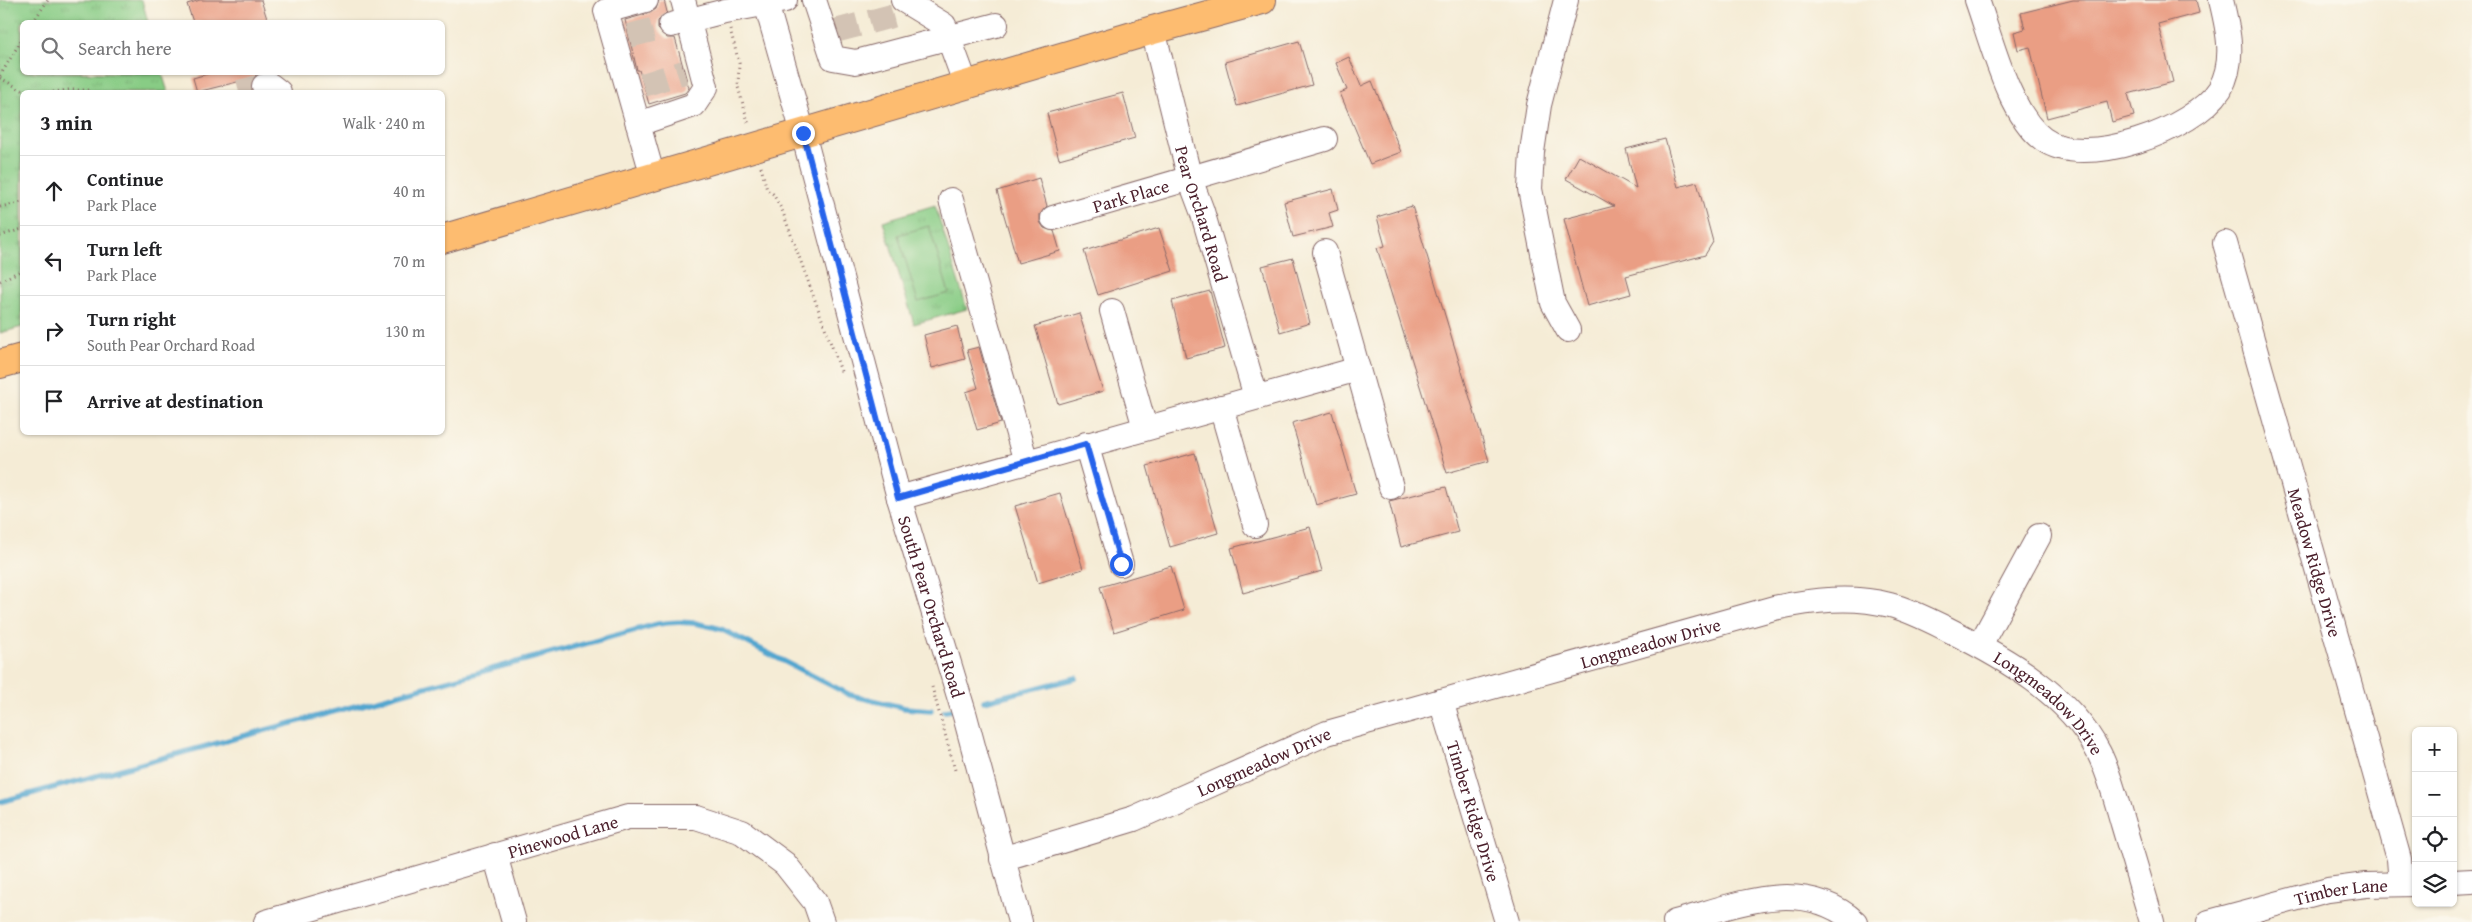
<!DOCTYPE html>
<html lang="en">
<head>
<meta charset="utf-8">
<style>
	:root { --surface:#fff; --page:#f6f6f6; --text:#202124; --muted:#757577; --line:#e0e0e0 }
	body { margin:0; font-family:"Gentium Book Plus",serif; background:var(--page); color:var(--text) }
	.controls { position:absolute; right:15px; bottom:15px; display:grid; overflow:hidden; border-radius:8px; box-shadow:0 1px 4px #0004 }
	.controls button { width:45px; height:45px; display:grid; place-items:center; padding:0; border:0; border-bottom:1px solid var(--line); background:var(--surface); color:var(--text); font:25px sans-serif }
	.stop { position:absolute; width:15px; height:15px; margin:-11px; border:4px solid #2563eb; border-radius:50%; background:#fff }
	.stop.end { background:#2563eb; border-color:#fff; box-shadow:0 1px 5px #0008 }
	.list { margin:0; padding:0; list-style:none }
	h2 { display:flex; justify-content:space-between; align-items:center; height:65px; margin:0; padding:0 20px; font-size:21px }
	h2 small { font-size:16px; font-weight:400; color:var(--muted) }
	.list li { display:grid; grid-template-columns:32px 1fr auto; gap:15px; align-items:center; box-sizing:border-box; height:70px; padding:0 20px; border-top:1px solid var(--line) }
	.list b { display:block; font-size:19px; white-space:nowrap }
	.list p { margin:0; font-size:16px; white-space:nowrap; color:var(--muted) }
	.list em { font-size:16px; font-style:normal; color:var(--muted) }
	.icon { flex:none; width:28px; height:28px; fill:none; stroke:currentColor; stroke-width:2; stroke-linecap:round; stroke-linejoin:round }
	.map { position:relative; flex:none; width:2472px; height:922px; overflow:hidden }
	.search { position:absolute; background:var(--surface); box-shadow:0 1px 4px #0004; left:20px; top:20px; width:425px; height:55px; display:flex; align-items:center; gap:12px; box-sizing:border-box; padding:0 18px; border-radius:8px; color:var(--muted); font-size:19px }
	.panel { position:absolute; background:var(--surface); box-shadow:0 1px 4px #0004; left:20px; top:90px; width:425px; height:345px; border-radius:8px }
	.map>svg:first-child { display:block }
	.grass { fill:url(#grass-tufts); stroke:#697658 }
	.pitch { fill:#88cc85; stroke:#697658 }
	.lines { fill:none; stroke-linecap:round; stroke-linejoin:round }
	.stream { stroke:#53a6cf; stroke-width:5.5 }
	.building { fill:#ea9e84 }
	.minor-tunnel { stroke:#d3c3b4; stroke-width:24; stroke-dasharray:24 12; stroke-linecap:butt }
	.minor-casing { stroke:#866767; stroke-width:26 }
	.major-casing { stroke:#866767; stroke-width:30 }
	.path { stroke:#866767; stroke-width:3; stroke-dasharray:1 4; stroke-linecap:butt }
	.minor { stroke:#fff; stroke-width:24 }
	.major { stroke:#fdbc70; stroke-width:28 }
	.route { stroke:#2563eb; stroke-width:6 }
	.labels { text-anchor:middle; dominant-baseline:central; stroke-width:5; stroke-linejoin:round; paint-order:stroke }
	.street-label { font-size:18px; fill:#4a1f2b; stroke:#fbf7ec }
</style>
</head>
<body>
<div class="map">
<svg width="2472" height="922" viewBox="0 0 2472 922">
	<defs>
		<pattern id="grass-tufts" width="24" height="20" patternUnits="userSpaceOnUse" patternTransform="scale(1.25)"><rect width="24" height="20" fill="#88cc85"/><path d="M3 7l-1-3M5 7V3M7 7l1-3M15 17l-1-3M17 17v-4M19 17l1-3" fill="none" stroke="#77af73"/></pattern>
	</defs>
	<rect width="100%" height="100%" fill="#fbf7ec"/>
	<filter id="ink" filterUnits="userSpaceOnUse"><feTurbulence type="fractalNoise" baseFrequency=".02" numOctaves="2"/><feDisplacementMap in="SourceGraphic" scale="10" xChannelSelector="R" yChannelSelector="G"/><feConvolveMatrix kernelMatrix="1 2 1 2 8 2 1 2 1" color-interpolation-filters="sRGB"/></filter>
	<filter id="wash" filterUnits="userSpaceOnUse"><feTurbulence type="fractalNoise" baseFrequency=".0096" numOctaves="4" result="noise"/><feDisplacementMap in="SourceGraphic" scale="20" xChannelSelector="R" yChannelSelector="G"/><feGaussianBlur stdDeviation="1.12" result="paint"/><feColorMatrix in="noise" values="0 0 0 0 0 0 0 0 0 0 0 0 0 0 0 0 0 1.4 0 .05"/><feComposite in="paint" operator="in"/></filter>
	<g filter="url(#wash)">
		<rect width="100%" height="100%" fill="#f5ecd6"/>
		<g class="grass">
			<polygon points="0,0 142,0 148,22 22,22 22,72 162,73 168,92 22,92 22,327 0,333"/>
			<polygon points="935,205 967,309 914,324 883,221"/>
		</g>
		<polygon class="pitch" points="929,226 949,293 918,302 898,235"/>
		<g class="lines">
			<g class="stream">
				<polyline points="984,701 1076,678"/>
				<polyline points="945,711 952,710"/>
				<path d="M0,802L658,624C682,620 699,623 721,629L850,695L905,708L931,710"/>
			</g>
		</g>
		<g id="blocks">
			<g class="building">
				<polygon points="200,0 261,0 268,22 193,22 187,4"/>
				<polygon points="659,0 664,0 667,12 658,21 658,29 667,38 675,38 689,88 685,93 649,104 639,70 637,70 625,20 650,13 656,9"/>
				<polygon points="2073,0 2196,0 2199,13 2158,24 2173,82 2128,94 2134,116 2112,122 2107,102 2047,118 2030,47 2018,50 2014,32 2025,29 2021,13"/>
				<polygon points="1299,41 1312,85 1237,106 1225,62"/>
				<polygon points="1349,57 1361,86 1372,81 1401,152 1370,164 1340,93 1347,90 1336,63"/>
				<polygon points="214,72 257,72 257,74 253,78 197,92 193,78"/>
				<polygon points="1123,93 1135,138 1059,159 1047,113"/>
				<polygon points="1665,139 1678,187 1697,182 1713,242 1705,255 1626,276 1631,294 1587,306 1564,219 1614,206 1566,179 1579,156 1636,188 1626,149"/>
				<polygon points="1039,178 1047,206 1040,214 1040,222 1044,228 1054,231 1060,251 1018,263 997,191"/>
				<polygon points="1333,189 1338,210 1329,213 1333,227 1293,237 1284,202"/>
				<polygon points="1412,206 1489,461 1447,473 1377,248 1385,246 1377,217"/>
				<polygon points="1159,228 1173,271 1098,295 1084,251"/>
				<polygon points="1293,258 1310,323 1280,332 1262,266"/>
				<polygon points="1210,291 1225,348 1186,358 1172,301"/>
				<polygon points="1079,313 1103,391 1058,404 1035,326"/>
				<polygon points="957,326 965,359 932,368 924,335"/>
				<polygon points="979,347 1001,423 977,430 966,392 978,388 967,350"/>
				<polygon points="1332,412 1356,494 1316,505 1292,423"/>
				<polygon points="1195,453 1218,533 1170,547 1147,466"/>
				<polygon points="1446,487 1458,532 1401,547 1389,501"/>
				<polygon points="1060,493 1083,569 1038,583 1015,506"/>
				<polygon points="1310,527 1322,571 1243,593 1231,548"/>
				<polygon points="1171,566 1184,610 1114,632 1100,587"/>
			</g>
		</g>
	</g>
	<g filter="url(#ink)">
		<use href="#blocks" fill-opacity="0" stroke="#866767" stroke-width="1"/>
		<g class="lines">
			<g class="minor-tunnel">
				<polyline points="835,31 903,13"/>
				<polyline points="629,36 671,25"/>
				<polyline points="643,85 684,72"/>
				<polyline points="239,92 264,86"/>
			</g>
			<defs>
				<g id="minor">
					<polyline points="646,0 606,11 638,124 694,105 706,87 683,0"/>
					<path id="s1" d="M765,0L803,133L899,498L965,716L1020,922"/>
					<polyline points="814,0 833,58 856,62 996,25"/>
					<polyline points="903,0 944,25 966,85"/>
					<polyline points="1566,0 1539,105 1532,152 1530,189 1553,303 1568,330"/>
					<path d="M1977,0C1991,39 2009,114 2043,139C2084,170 2194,130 2220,89C2236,61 2228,29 2221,0"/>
					<polyline points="671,25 725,11 785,0"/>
					<path id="s2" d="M1153,30L1190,179L1202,211L1256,397"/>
					<polyline points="264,86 270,85 279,92"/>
					<polyline points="638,124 653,177"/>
					<polyline points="951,200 1026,462"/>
					<path id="s3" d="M1053,218L1325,139"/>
					<path id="s4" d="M2225,243L2399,859L2401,884"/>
					<polyline points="1325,252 1391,487"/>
					<polyline points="1112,311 1145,428"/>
					<polyline points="1221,407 1255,525"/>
					<polyline points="1086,444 1121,564"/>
					<polyline points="899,498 1358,369"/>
					<polyline points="1980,645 2039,536"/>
					<path id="s5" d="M1441,701L1507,922"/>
					<polyline points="495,855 514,922"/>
					<path id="s6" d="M1002,859L1134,819L1327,733L1774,608C1813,600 1851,595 1890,605C1910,610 1931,621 1949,630C2005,658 2069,694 2099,753C2110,775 2116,800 2123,824C2133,857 2142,889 2152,922"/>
					<polyline points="2453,882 2472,881"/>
					<path id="s7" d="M266,922L628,817H696L742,832L785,864L815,902L822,922"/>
					<path d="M1675,922C1734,906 1801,875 1855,922"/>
					<path id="s8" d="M2209,922L2328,890L2366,885L2415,884"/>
				</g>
				<g id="major">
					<polyline points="442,239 1153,30 1262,0"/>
					<polyline points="0,364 22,358"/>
				</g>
			</defs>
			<use href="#minor" class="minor-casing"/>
			<use href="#major" class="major-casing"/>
			<g class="path">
				<polyline points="33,22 48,0"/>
				<polyline points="730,29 739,63 738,87 749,125"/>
				<polyline points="0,76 22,39"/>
				<polyline points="0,78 26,92"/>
				<polyline points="53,92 68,90 89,90 90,92"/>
				<polyline points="761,167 767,190 773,194 782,210 842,374"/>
				<polyline points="0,207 22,202"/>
				<polyline points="0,236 22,229"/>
				<polyline points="0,281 22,270"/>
				<polyline points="932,687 955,770"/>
			</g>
			<use href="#minor" class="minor"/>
			<use href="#major" class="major"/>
		</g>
	</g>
	<g class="lines" filter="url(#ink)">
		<polyline class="route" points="803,133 898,498 1086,444 1121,564"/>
	</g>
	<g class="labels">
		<g class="street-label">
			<text stroke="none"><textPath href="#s3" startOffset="81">Park Place</textPath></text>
			<text stroke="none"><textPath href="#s2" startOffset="190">Pear Orchard Road</textPath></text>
			<text stroke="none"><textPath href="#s4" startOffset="332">Meadow Ridge Drive</textPath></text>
			<text stroke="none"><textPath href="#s1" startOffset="629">South Pear Orchard Road</textPath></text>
			<text stroke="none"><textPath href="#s6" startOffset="685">Longmeadow Drive</textPath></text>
			<text stroke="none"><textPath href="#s6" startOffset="1120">Longmeadow Drive</textPath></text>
			<text stroke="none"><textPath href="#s6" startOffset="280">Longmeadow Drive</textPath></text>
			<text stroke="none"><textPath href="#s5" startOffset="115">Timber Ridge Drive</textPath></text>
			<text stroke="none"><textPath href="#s7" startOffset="309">Pinewood Lane</textPath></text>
			<text stroke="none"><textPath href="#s8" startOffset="136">Timber Lane</textPath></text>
		</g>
	</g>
</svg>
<div class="controls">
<button>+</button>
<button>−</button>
<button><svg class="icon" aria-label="locate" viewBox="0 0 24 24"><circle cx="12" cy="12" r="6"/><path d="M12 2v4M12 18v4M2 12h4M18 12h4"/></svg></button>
<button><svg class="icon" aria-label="layers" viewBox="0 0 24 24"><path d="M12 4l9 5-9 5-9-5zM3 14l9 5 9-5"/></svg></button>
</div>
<div class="stop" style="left:1121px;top:564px"></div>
<div class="stop end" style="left:803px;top:133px"></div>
<div class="search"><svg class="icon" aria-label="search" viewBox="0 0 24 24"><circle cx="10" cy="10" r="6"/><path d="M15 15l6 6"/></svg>Search here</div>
<section class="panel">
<h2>3 min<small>Walk · 240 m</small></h2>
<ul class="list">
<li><svg class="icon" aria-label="ahead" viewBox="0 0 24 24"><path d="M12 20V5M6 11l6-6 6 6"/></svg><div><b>Continue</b><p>Park Place</p></div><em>40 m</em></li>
<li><svg class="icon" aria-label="left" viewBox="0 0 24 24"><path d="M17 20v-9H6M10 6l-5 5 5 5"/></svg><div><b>Turn left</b><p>Park Place</p></div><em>70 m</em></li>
<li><svg class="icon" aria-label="right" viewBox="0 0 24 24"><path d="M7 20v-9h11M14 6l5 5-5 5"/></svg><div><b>Turn right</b><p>South Pear Orchard Road</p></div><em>130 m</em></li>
<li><svg class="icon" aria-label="arrive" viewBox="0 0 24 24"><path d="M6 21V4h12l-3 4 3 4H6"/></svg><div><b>Arrive at destination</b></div></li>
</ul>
</section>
</div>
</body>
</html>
